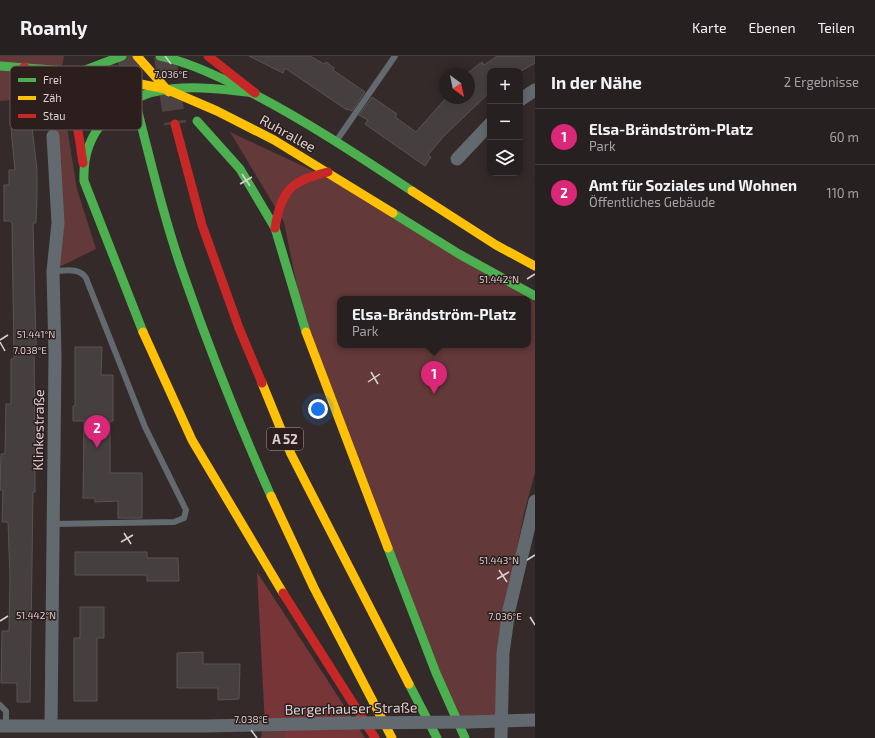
<!DOCTYPE html>
<html lang="de">
<head>
<meta charset="utf-8">
<style>
	:root { --surface:#272020; --page:#2f2829; --text:#f1f3f6; --muted:#a4a3a5; --line:#433e3e; --accent:#db2777 }
	body { margin:0; font-family:"Exo 2",sans-serif; background:var(--page); color:var(--text) }
	.controls { position:absolute; right:12px; top:12px; display:grid; overflow:hidden; border-radius:8px; box-shadow:0 2px 10px #0003 }
	.controls button { width:36px; height:36px; display:grid; place-items:center; padding:0; border:0; border-bottom:1px solid var(--line); background:var(--surface); color:var(--text); font:20px sans-serif }
	.compass { position:absolute; left:439px; top:12px; width:36px; height:36px; border-radius:50%; background:var(--surface); box-shadow:0 2px 10px #0003; rotate:147deg }
	.you { position:absolute; left:318px; top:353px; width:14px; height:14px; margin:-10px; border:3px solid #fff; border-radius:50%; background:#1a73e8; box-shadow:0 0 0 6px #1a73e833 }
	.badge { display:grid; place-items:center; width:26px; height:26px; border-radius:50%; background:var(--accent); color:#fff; font-size:13px; font-weight:700 }
	.pin { position:absolute; translate:-50% -33px; filter:drop-shadow(0 1px 2px #0008) }
	.pin::after { content:''; position:absolute; top:21px; width:14px; height:12px; background:inherit; clip-path:polygon(0 0,100% 0,50% 100%) }
	.popup { position:absolute; left:337px; top:240px; width:194px; height:52px; box-sizing:border-box; display:grid; place-content:center; border-radius:8px; background:var(--surface); filter:drop-shadow(0 1px 3px #0005); font-size:13px; white-space:nowrap; color:var(--muted) }
	.popup b { font-size:15px; color:var(--text) }
	.popup::after { content:''; position:absolute; left:50%; top:100%; margin-left:-8px; border:8px solid transparent; border-top-color:var(--surface) }
	.list { margin:0; padding:0; list-style:none }
	h2 { display:flex; justify-content:space-between; align-items:center; height:52px; margin:0; padding:0 16px; font-size:17px }
	h2 small { font-size:13px; font-weight:400; color:var(--muted) }
	.list li { display:grid; grid-template-columns:26px 1fr auto; gap:12px; align-items:center; box-sizing:border-box; height:56px; padding:0 16px; border-top:1px solid var(--line) }
	.list b { display:block; font-size:15px; white-space:nowrap }
	.list p { margin:0; font-size:13px; white-space:nowrap; color:var(--muted) }
	.list em { font-size:13px; font-style:normal; color:var(--muted) }
	.icon { flex:none; width:22px; height:22px; fill:none; stroke:currentColor; stroke-width:2; stroke-linecap:round; stroke-linejoin:round }
	.map { position:relative; flex:none; width:535px; height:682px; overflow:hidden }
	header { display:flex; align-items:center; gap:24px; box-sizing:border-box; height:56px; padding:0 20px; background:var(--surface); border-bottom:1px solid var(--line) }
	header strong { font-size:19px }
	nav { display:flex; gap:22px; margin-inline-start:auto; font-size:14px }
	main { display:flex }
	aside { flex:1; background:var(--surface) }
	.map>svg:first-child { display:block }
	.green { fill:#633939; fill-rule:evenodd }
	.forest { fill:#773538 }
	.building { fill:#463f3f; stroke:#5b5353 }
	.lines { fill:none; stroke-linecap:round; stroke-linejoin:round }
	.highway-tunnel { stroke:#4d4343; stroke-width:22; stroke-dasharray:22 11; stroke-linecap:butt }
	.lane { stroke:#626a6f; stroke-width:6 }
	.street { stroke:#626a6f; stroke-width:13 }
	.fast { stroke:#4caf50; stroke-width:9 }
	.slow { stroke:#ffc107; stroke-width:9 }
	.jam { stroke:#c62828; stroke-width:9 }
	.street-bridge { stroke:#626a6f; stroke-width:13 }
	.ticks { fill:none; stroke:#dcd1d1; stroke-width:1.5 }
	.labels { text-anchor:middle; dominant-baseline:central; stroke-width:3; stroke-linejoin:round; paint-order:stroke }
	.shield { fill:#2d1e1e; stroke:#a89b9b; stroke-width:1 }
	.shield-label { font-size:13px; font-weight:bold; fill:#dcd1d1 }
	.street-label { font-size:14px; fill:#dcd1d1; stroke:#2d1e1e }
	.key { fill:#2d1e1e; stroke:#625454; stroke-width:1 }
	.key-label { font-size:11px; fill:#dcd1d1 }
	.ticks-label { font-size:10px; text-anchor:middle; fill:#dcd1d1; stroke:#2d1e1e; stroke-width:3; stroke-linejoin:round; paint-order:stroke }
</style>
</head>
<body>
<header>
<strong>Roamly</strong>
<nav><a>Karte</a><a>Ebenen</a><a>Teilen</a></nav>
</header>
<main>
<div class="map">
<svg width="535" height="682" viewBox="0 0 535 682">
	<rect width="100%" height="100%" fill="#342a2a"/>
	<g class="green">
		<polygon points="0,0 64,0 57,40 0,45"/>
		<polygon points="54,44 65,59 77,133 96,193 55,213 55,79 49,72 51,47"/>
		<path d="M230,76L337,126L535,246V417L524,457L502,570L500,665H459L303,260L284,166ZM340,243H528V289H340Z"/>
		<polygon points="262,674 286,674 286,682 261,682"/>
	</g>
	<polygon class="forest" points="257,516 365,682 286,682 286,674 265,670"/>
	<g class="building">
		<polygon points="249,0 310,0 324,8 326,6 334,12 333,14 365,36 352,55 348,53 347,54 285,12 283,17"/>
		<polygon points="497,0 535,0 535,7 521,15 490,15 490,36 444,80 428,99 431,101 425,110 365,68 368,64 359,59 372,41 397,58 395,61 416,76 446,42 469,42 469,16 482,6 484,9"/>
		<polygon points="32,71 37,114 37,141 36,167 33,167 36,289 34,289 35,398 35,436 33,436 30,646 17,646 17,627 1,627 2,575 9,575 10,522 8,466 2,466 3,434 0,434 1,398 5,398 6,348 11,348 11,303 14,303 12,167 10,165 4,165 4,129 9,129 9,114 15,114 11,72"/>
		<polygon points="75,291 102,291 101,319 113,319 113,365 110,365 110,417 142,417 142,462 118,462 118,445 95,446 95,442 83,442 84,365 73,365 73,350 75,350"/>
		<polygon points="75,496 147,496 147,502 178,502 179,525 147,525 147,519 75,519"/>
		<polygon points="80,551 104,551 104,582 97,582 97,645 74,645 74,582 80,582"/>
		<polygon points="203,596 203,608 240,608 239,643 218,644 218,632 177,632 177,597"/>
	</g>
	<g class="lines">
		<g class="highway-tunnel">
			<polyline points="128,0 136,46"/>
			<polyline points="165,0 175,68"/>
		</g>
		<g class="lane">
			<polyline points="337,84 395,0"/>
			<path d="M53,215C65,215 79,211 86,222L145,371L186,454L184,462L174,466L53,468"/>
			<polyline points="0,649 6,655 6,670"/>
		</g>
		<g class="street">
			<polyline points="520,44 535,34"/>
			<polyline points="457,103 490,68"/>
			<polyline points="468,666 535,664"/>
			<polyline points="51,669 55,300 53,215 58,167 53,80"/>
			<polyline points="0,670 205,670 350,667"/>
			<polyline points="501,682 503,597 509,554 535,445"/>
		</g>
		<g class="fast">
			<path d="M160,0C188,6 214,19 240,31C300,61 356,98 412,135"/>
			<polyline points="0,10 80,16 122,0"/>
			<path d="M138,56C152,111 165,166 184,220C210,295 239,368 271,440"/>
			<polyline points="197,65 240,113 275,172 306,276"/>
			<polyline points="393,157 459,198 535,240"/>
			<path d="M143,276L84,125C83,101 89,81 105,64C144,22 204,31 255,37"/>
			<polyline points="388,492 436,617 465,682"/>
			<polyline points="409,628 437,682"/>
		</g>
		<g class="slow">
			<polyline points="137,0 169,36"/>
			<polyline points="80,16 166,33 217,55 274,84 393,157"/>
			<polyline points="412,135 496,189 535,210"/>
			<polyline points="143,276 192,384 283,537"/>
			<polyline points="306,276 388,492"/>
			<polyline points="262,327 291,398 409,628"/>
			<polyline points="271,440 314,532 392,682"/>
		</g>
		<g class="jam">
			<polyline points="208,0 255,37"/>
			<path d="M24,11C37,21 53,29 64,42C79,59 79,86 83,107"/>
			<polyline points="175,68 202,169 239,272 262,327"/>
			<path d="M275,172C281,134 291,125 328,116"/>
			<polyline points="283,537 375,682"/>
		</g>
		<polyline class="street-bridge" points="350,667 468,666"/>
	</g>
	<path class="ticks" d="M165,0L171,8M242,118L250,130M240,128L252,121M527,223L535,218M0,284L8,279M0,286L5,295M371,316L378,328M368,326L380,318M124,477L131,488M121,486L133,479M527,504L535,499M499,514L507,526M497,523L509,516M530,561L535,569M0,565L8,560M251,674L257,682"/>
	<g class="labels">
		<rect class="shield" x="267" y="372" width="36" height="22" rx="3"/>
		<g class="shield-label">
			<text x="285" y="383">A 52</text>
		</g>
		<g class="street-label">
			<text transform="translate(288 77) rotate(29)">Ruhrallee</text>
			<text transform="translate(38 374) rotate(-89)">Klinkestraße</text>
			<text transform="translate(351 652) rotate(-1)">Bergerhauser Straße</text>
		</g>
	</g>
	<rect x="10" y="10" width="132" height="64" rx="6" class="key"/>
	<rect x="18" y="22" width="18" height="4" fill="#4caf50"/>
	<rect x="18" y="40" width="18" height="4" fill="#ffc107"/>
	<rect x="18" y="58" width="18" height="4" fill="#c62828"/>
	<g class="key-label">
		<text x="43" y="28">Frei</text>
		<text x="43" y="46">Zäh</text>
		<text x="43" y="64">Stau</text>
	</g>
	<g class="ticks-label">
		<text x="171" y="22">7.036°E</text>
		<text x="499" y="227">51.442°N</text>
		<text x="36" y="282">51.441°N</text>
		<text x="30" y="298">7.038°E</text>
		<text x="499" y="508">51.443°N</text>
		<text x="36" y="563">51.442°N</text>
		<text x="505" y="564">7.036°E</text>
		<text x="251" y="667">7.038°E</text>
	</g>
</svg>
<div class="controls">
<button>+</button>
<button>−</button>
<button><svg class="icon" aria-label="layers" viewBox="0 0 24 24"><path d="M12 4l9 5-9 5-9-5zM3 14l9 5 9-5"/></svg></button>
</div>
<svg class="compass" viewBox="-18 -18 36 36"><path d="M0-13l5 13h-10z" fill="#e53935"/><path d="M0 13l5-13h-10z" fill="#a4a3a5"/></svg>
<div class="you"></div>
<div class="pin badge" style="left:434px;top:338px">1</div>
<div class="popup"><b>Elsa-Brändström-Platz</b>Park</div>
<div class="pin badge" style="left:97px;top:392px">2</div>
</div>
<aside>
<h2>In der Nähe<small>2 Ergebnisse</small></h2>
<ul class="list">
<li><span class="badge">1</span><div><b>Elsa-Brändström-Platz</b><p>Park</p></div><em>60 m</em></li>
<li><span class="badge">2</span><div><b>Amt für Soziales und Wohnen</b><p>Öffentliches Gebäude</p></div><em>110 m</em></li>
</ul>
</aside>
</main>
</body>
</html>
